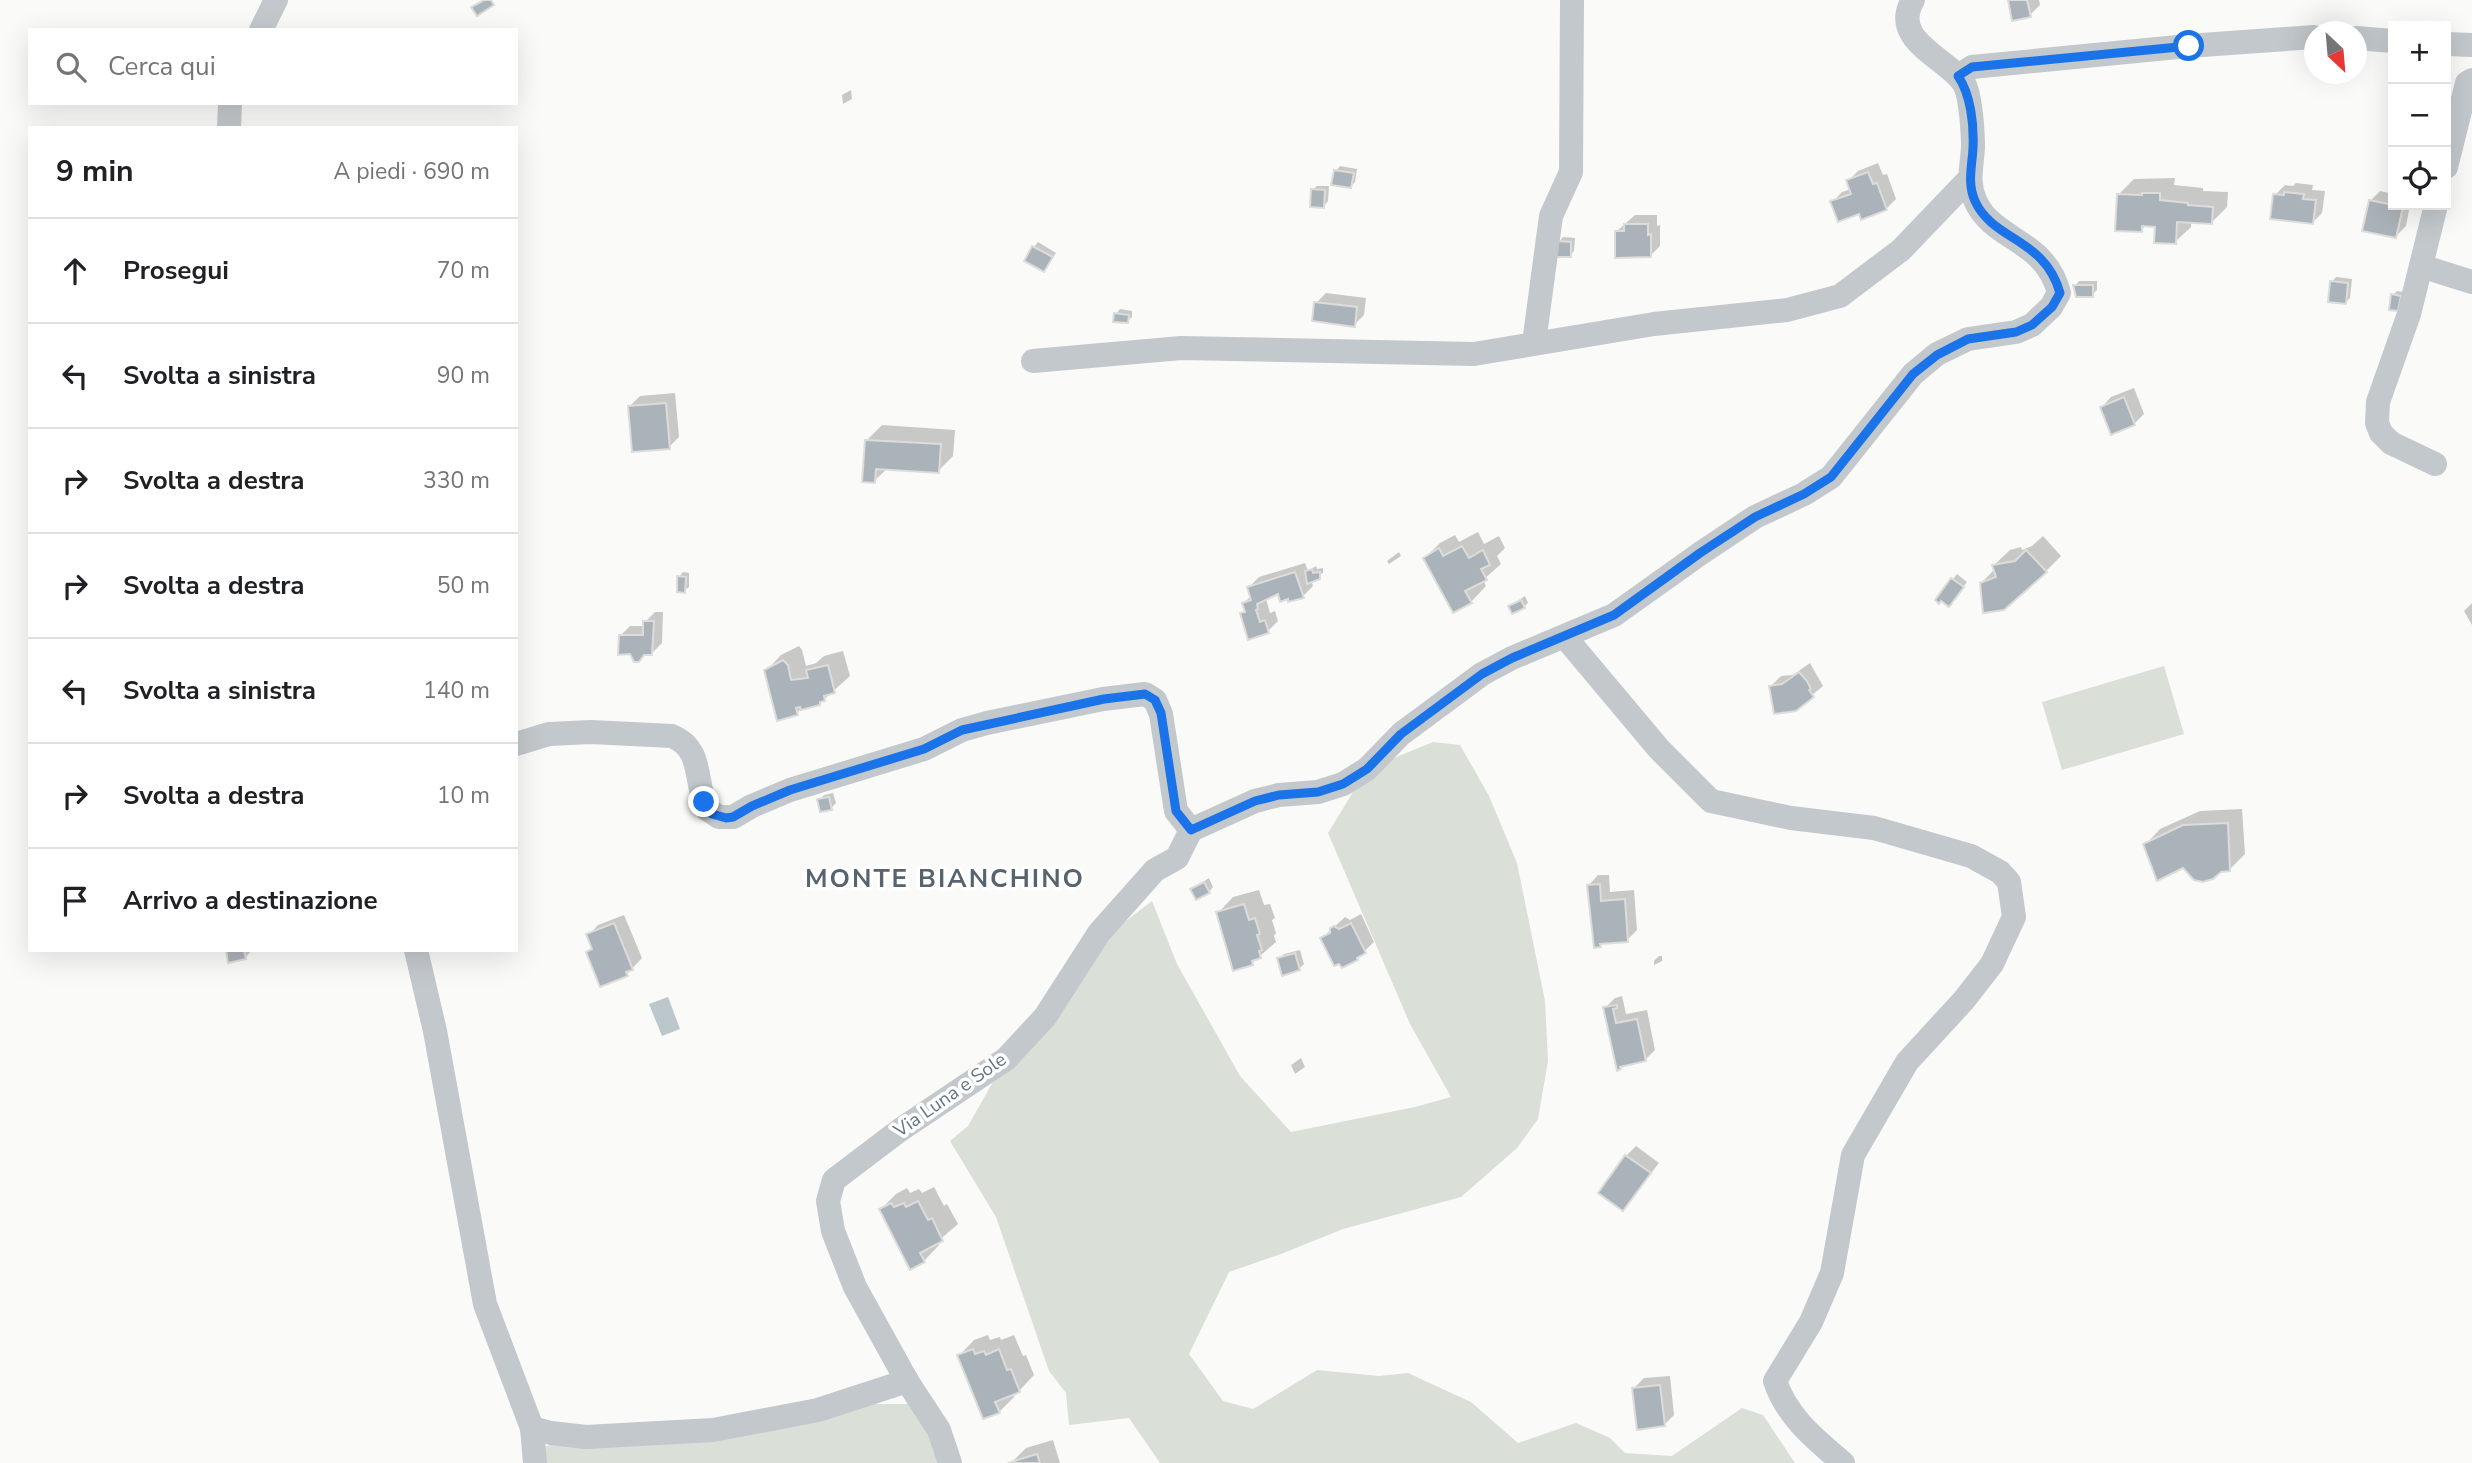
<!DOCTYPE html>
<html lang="it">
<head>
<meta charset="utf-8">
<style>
	:root { --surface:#fff; --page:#f2f2f2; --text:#202124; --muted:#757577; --line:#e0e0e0 }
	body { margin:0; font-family:"Nunito Sans",sans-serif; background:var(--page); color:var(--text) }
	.controls { position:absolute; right:21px; top:21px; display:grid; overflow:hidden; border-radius:0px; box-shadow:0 7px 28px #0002 }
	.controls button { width:63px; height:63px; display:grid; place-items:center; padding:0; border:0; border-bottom:2px solid var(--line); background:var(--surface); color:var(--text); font:35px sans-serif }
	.compass { position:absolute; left:2304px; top:21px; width:63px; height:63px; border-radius:50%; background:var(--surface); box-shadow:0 7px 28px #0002; rotate:154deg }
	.stop { position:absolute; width:21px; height:21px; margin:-16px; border:5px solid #1a73e8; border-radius:50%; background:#fff }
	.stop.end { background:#1a73e8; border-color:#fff; box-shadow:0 2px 7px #0008 }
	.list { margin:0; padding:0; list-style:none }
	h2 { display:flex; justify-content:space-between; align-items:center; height:91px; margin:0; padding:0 28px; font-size:30px }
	h2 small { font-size:23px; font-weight:400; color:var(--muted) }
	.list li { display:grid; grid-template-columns:46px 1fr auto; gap:21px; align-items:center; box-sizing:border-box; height:105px; padding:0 28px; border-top:2px solid var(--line) }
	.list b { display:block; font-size:26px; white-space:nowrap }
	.list em { font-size:23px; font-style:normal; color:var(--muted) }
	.icon { flex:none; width:38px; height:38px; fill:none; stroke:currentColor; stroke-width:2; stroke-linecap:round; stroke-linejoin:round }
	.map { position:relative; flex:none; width:2472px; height:1463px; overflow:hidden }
	.search { position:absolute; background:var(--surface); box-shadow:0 7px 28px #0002; left:28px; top:28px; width:490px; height:77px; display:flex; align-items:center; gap:18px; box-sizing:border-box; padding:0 24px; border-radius:0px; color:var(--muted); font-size:26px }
	.panel { position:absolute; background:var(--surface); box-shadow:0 7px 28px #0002; left:28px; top:126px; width:490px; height:826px; border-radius:0px }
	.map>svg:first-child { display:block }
	.green { fill:#dadfd7 }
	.water { fill:#bbc7cb }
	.shadow { fill:#0003 }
	.building { fill:#aab3b9; stroke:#dcdcda; stroke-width:2 }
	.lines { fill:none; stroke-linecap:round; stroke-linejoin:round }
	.street { stroke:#c3c8cc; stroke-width:24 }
	.route { stroke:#1a73e8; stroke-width:9 }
	.labels { text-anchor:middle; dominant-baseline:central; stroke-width:7; stroke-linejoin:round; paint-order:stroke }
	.street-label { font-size:19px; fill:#657683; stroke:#fff }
	.district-label { font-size:26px; font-weight:bold; letter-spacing:2px; fill:#57646e; stroke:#fff }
</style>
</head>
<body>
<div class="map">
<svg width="2472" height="1463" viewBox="0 0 2472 1463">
	<rect width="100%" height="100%" fill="#fafaf8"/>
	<g class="green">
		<polygon points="2164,666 2184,734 2062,770 2042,702"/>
		<polygon points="1433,742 1460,745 1489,796 1517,863 1545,1001 1548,1061 1538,1119 1517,1148 1461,1197 1343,1229 1281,1254 1229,1272 1189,1354 1223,1401 1253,1409 1317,1370 1379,1376 1408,1373 1471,1402 1518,1443 1576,1423 1610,1438 1625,1453 1672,1456 1742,1408 1763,1415 1795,1463 1160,1463 1129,1418 1069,1425 1066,1393 1049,1371 996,1217 950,1141 968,1126 1006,1059 1088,950 1152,901 1177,964 1240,1076 1291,1132 1415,1107 1451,1097 1410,1024 1328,833 1367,769"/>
		<polygon points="872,1404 908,1404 931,1437 940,1463 543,1463 544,1447 560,1441"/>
	</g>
	<polygon class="water" points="668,997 680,1029 662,1036 649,1004"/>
	<g class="shadow">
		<polygon points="2010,0 2039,0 2040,5 2030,15"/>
		<polygon points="851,90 852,99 843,104 842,95"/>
		<polygon points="1878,163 1883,175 1887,174 1896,199 1886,209 1860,212 1832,202 1842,192 1851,189 1848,181 1858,171"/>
		<polygon points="1340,166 1357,169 1355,182 1351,186 1336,171"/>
		<polygon points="2175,178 2174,185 2203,188 2203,191 2228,192 2227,207 2212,222 2191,221 2191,227 2175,242 2157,226 2146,225 2141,230 2119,194 2134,179"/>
		<polygon points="2296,183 2313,185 2312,190 2325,191 2322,213 2312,223 2275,195 2285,185 2293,186"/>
		<polygon points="1317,186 1329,186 1328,201 1324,206 1312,190"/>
		<polygon points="2380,191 2393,194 2393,205 2410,205 2406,226 2396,236 2370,201"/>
		<polygon points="1635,215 1657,215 1657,226 1660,225 1660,246 1650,256 1617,231"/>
		<polygon points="1563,237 1575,238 1574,251 1570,255 1559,242"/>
		<polygon points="1038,242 1056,253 1044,270 1034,247"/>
		<polygon points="2336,277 2352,279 2350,298 2346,302 2332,282"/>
		<polygon points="2079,281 2097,281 2097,290 2092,295 2075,286"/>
		<polygon points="2397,291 2404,292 2402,305 2393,295"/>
		<polygon points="1326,293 1366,298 1364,315 1354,325 1316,303"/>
		<polygon points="1120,309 1132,311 1132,317 1127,321 1116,314"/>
		<polygon points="2134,388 2144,414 2134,424 2102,407 2111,397"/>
		<polygon points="675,393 679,437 669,447 630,406 640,396"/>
		<polygon points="882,425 955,430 953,456 938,471 888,468 874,481 867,440"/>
		<polygon points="1478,532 1484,544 1499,536 1505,548 1497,556 1501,564 1483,580 1486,586 1471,602 1425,558 1440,543 1455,535 1459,542"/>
		<polygon points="2043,536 2061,556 2046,571 1981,583 1995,569 1994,565 2010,550 2021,547 2022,550 2032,546"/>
		<polygon points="1399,552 1401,556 1389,564 1387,561"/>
		<polygon points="1305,563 1308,571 1316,566 1317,569 1323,568 1323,573 1311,580 1313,586 1303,596 1279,592 1266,599 1270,613 1275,611 1278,621 1268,631 1242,613 1246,610 1244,603 1252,595 1249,587 1259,577"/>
		<polygon points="683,572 689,573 689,587 684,591 679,577"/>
		<polygon points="1957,574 1967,582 1953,600 1937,600"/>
		<polygon points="1525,596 1528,603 1524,607 1510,606"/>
		<polygon points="2472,603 2472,625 2464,611"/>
		<polygon points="655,612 663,612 662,643 652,653 646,653 620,636 630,626 645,626 645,622"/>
		<polygon points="799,646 802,650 806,666 816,663 824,656 843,651 850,676 819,704 801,709 797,713 766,671 781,655"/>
		<polygon points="1810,663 1823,686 1795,709 1771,686 1781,676 1793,675"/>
		<polygon points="833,793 836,803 831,808 819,800 824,795"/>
		<polygon points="2242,809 2245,854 2229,870 2183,866 2145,845 2160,829 2200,811"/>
		<polygon points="1598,875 1609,875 1610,892 1634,890 1637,930 1627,940 1603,942 1600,946 1589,885"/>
		<polygon points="1209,878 1213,887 1209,892 1192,889"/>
		<polygon points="1259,890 1264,905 1270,904 1275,918 1272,920 1276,933 1274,936 1276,942 1252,963 1218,913 1233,897"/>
		<polygon points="1361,914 1374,942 1357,958 1322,938 1345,917 1350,920"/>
		<polygon points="624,915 642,958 627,974 588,952 593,947 589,935 598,925"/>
		<polygon points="228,950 252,950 245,958"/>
		<polygon points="1300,950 1304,964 1299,969 1279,959 1284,954"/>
		<polygon points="1659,956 1662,956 1662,961 1654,965 1654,961"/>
		<polygon points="1622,996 1626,1014 1647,1010 1655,1050 1645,1060 1623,1065 1620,1068 1605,1008 1615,998"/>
		<polygon points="1301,1058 1305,1067 1295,1074 1291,1065"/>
		<polygon points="1636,1146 1659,1163 1623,1209 1626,1156"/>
		<polygon points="934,1187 944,1206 947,1204 958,1224 937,1242 939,1245 924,1261 881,1209 896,1194 907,1188 910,1193 919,1189 922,1193"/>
		<polygon points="988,1335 990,1340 1000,1337 1001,1340 1014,1335 1023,1356 1026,1355 1034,1375 1019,1391 1013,1393 1014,1397 999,1412 959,1356 974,1340"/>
		<polygon points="1670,1376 1674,1415 1664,1425 1634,1388 1644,1378"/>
		<polygon points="1053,1440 1060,1463 1011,1463 1026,1448"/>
	</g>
	<g class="building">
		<polygon points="484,0 491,0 494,5 477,16 471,7"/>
		<polygon points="2008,0 2027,0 2031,17 2012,21"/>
		<polygon points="1334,170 1354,173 1351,188 1331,185"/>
		<polygon points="1868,172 1873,184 1877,183 1887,210 1861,220 1859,214 1838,222 1830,201 1851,194 1846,180"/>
		<polygon points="1311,189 1325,190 1324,208 1310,207"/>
		<polygon points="2284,192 2304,194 2303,199 2316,200 2313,224 2270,219 2273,194 2284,195"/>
		<polygon points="2142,193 2160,193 2160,200 2188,203 2188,205 2213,207 2212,224 2177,222 2176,244 2154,243 2155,227 2142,226 2142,232 2115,231 2117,194 2142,195"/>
		<polygon points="2369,200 2403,207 2396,238 2362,231"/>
		<polygon points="1624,224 1648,224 1648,235 1651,234 1651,257 1615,258 1615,231 1624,231"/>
		<polygon points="1557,241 1571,242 1571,257 1556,257"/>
		<polygon points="1032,246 1053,257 1044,272 1024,261"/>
		<polygon points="2330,281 2348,283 2346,304 2328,302"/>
		<polygon points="2073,285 2093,285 2093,297 2076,297"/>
		<polygon points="2391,294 2401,296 2398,311 2389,310"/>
		<polygon points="1314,302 1357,307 1355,327 1312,321"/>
		<polygon points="1114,313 1129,315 1128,323 1113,322"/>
		<polygon points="2124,397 2135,425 2111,435 2100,407"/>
		<polygon points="666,403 670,449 632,452 628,406"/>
		<polygon points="865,440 941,444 939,473 876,469 875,483 862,482"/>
		<polygon points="1462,546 1469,558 1483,550 1490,565 1481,569 1487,580 1465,591 1472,603 1453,613 1423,558 1439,548 1443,556"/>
		<polygon points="2026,550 2047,572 2004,610 1983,613 1980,583 1996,577 1992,565 2015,561"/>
		<polygon points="1312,569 1313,573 1320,572 1320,579 1307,584 1305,571"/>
		<polygon points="1295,572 1304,598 1288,602 1288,599 1280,602 1278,594 1257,604 1258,609 1256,610 1260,622 1265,620 1269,633 1248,640 1240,613 1245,612 1242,603 1251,600 1247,587"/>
		<polygon points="677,576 686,577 685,593 677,592"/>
		<polygon points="1951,578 1964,587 1949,607 1941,601 1939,604 1935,600"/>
		<polygon points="1521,600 1525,608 1512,614 1508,606"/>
		<polygon points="643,621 654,621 652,655 644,655 639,662 634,662 630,654 618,655 619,635 643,635"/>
		<polygon points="783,660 788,665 791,680 808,678 806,670 828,665 835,693 824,696 825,701 820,702 820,705 801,710 800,707 796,708 798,715 777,721 764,670"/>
		<polygon points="1799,672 1807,681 1811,689 1809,690 1814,697 1796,711 1774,714 1769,686 1782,684"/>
		<polygon points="829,797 832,810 820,812 817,799"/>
		<polygon points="2228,823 2230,871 2221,872 2213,879 2203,882 2194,880 2183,868 2157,881 2143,844 2183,825"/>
		<polygon points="1204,882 1210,893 1196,900 1190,889"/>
		<polygon points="1600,884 1601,901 1625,899 1628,942 1600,944 1601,947 1594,948 1587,885"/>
		<polygon points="1244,904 1249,920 1255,918 1260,934 1257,935 1262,950 1259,951 1261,958 1252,961 1253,965 1233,971 1216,912"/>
		<polygon points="614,923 633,970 626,972 628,976 600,987 586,952 592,949 586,934"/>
		<polygon points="1351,923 1366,953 1357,958 1358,960 1342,968 1339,964 1334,966 1320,938 1330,933 1330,928 1334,926 1339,929"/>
		<polygon points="226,950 244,950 246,959 228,963"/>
		<polygon points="1295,953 1300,970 1282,976 1277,958"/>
		<polygon points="1617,1005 1617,1008 1613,1009 1616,1023 1637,1019 1646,1061 1620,1067 1621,1069 1617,1071 1603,1007"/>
		<polygon points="1625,1155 1651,1173 1623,1211 1598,1193"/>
		<polygon points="918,1201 928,1220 932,1218 943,1241 920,1253 925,1262 910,1270 879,1209 891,1203 894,1207 904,1203 906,1207"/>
		<polygon points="973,1349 975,1354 984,1351 986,1355 999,1349 1007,1370 1011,1369 1020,1392 995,1402 1000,1413 983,1419 957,1355"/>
		<polygon points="1660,1385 1665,1426 1637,1430 1632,1388"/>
		<polygon points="1037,1454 1040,1463 1008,1463"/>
	</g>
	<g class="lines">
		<g class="street">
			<polyline points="261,30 276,0"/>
			<polyline points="2356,38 2393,41"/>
			<polyline points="2446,44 2472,45"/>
			<polyline points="1958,76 1972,67 2188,46 2314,37"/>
			<polyline points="229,128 230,103"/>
			<polyline points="2446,167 2467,83 2472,80"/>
			<polyline points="2421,266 2472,282"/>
			<polyline points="1534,343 1551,216 1571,172 1572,0"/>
			<polyline points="1033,361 1181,348 1474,354 1654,324 1787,310 1840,296 1901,250 1969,179"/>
			<polyline points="2435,464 2391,443 2381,433 2377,423 2378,402 2409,314 2436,205"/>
			<path d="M1565,637L1659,749L1711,801L1791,818L1874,828L1971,856L2000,872L2009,882L2014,917L1992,964L1964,1000L1907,1062L1853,1155L1832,1273L1811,1322L1775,1381C1787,1417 1815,1439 1843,1463"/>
			<path d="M516,744L549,734L591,732L672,736C704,749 694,782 707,809L719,817H733L752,806L790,790L924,749L962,730L987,723L1103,699L1145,694L1155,700L1161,714L1176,811L1191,830L1255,801L1279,795L1318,792L1343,784L1367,769L1401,734L1482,674L1512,658L1614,615L1701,553L1755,517L1804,494L1831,477L1913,374L1937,354L1968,339L2016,332L2032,325L2051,307L2059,293C2045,238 1992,241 1975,200C1967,182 1972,166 1973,147C1973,133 1971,102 1966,88C1957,61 1887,43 1913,0"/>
			<polyline points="416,950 435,1031 485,1304 532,1428 535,1463"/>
			<polyline points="532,1428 551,1433 586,1437 713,1430 818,1410 907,1381"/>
			<polyline points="950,1463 939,1430 907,1381 855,1287 833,1231 828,1201 834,1180 900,1130 1006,1059 1045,1017 1099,933 1155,870 1177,858 1191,830"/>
		</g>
	</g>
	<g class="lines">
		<path class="route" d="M704,802L712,814L726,818L733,817L752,806L790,790L924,749L962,730L1104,699L1145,694L1155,700L1161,713L1176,811L1191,830L1255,801L1279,795L1318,792L1343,784L1367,769L1401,734L1482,674L1512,658L1614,615L1700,553L1755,517L1804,494L1831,477L1913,374L1937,355L1968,339L2016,332L2032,325L2052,307L2060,293C2045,238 1993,241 1975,201C1967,183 1972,167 1973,148C1974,125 1971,95 1958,76L1972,67L2189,46"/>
	</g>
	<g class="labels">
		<g class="street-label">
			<text transform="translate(950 1095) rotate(-35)">Via Luna e Sole</text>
		</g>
		<g class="district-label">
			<text x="945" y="878">MONTE BIANCHINO</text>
		</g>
	</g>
</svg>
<div class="controls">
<button>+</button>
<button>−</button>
<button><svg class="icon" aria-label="locate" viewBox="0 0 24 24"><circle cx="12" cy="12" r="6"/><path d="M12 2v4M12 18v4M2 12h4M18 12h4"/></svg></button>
</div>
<svg class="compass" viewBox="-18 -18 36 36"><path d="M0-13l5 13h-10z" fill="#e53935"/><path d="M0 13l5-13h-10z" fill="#757577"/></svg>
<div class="stop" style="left:2189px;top:46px"></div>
<div class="stop end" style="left:704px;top:802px"></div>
<div class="search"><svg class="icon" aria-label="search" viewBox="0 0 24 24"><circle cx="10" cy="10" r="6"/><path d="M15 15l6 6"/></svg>Cerca qui</div>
<section class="panel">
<h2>9 min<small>A piedi · 690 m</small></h2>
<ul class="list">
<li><svg class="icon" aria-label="ahead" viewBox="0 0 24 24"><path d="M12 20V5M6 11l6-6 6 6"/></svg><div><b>Prosegui</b></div><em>70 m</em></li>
<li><svg class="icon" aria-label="left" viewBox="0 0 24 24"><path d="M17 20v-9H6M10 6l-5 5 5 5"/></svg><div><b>Svolta a sinistra</b></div><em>90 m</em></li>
<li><svg class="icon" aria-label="right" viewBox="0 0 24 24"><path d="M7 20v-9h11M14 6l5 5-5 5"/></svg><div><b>Svolta a destra</b></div><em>330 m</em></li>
<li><svg class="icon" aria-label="right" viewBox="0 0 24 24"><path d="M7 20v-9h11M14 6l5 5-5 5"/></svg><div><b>Svolta a destra</b></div><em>50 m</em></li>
<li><svg class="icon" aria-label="left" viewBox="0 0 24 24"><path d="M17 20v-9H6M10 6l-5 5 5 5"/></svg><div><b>Svolta a sinistra</b></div><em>140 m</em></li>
<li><svg class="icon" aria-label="right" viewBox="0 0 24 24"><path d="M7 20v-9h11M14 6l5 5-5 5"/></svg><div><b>Svolta a destra</b></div><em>10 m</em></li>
<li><svg class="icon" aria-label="arrive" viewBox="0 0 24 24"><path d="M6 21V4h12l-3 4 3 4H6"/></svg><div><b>Arrivo a destinazione</b></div></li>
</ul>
</section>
</div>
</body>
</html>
